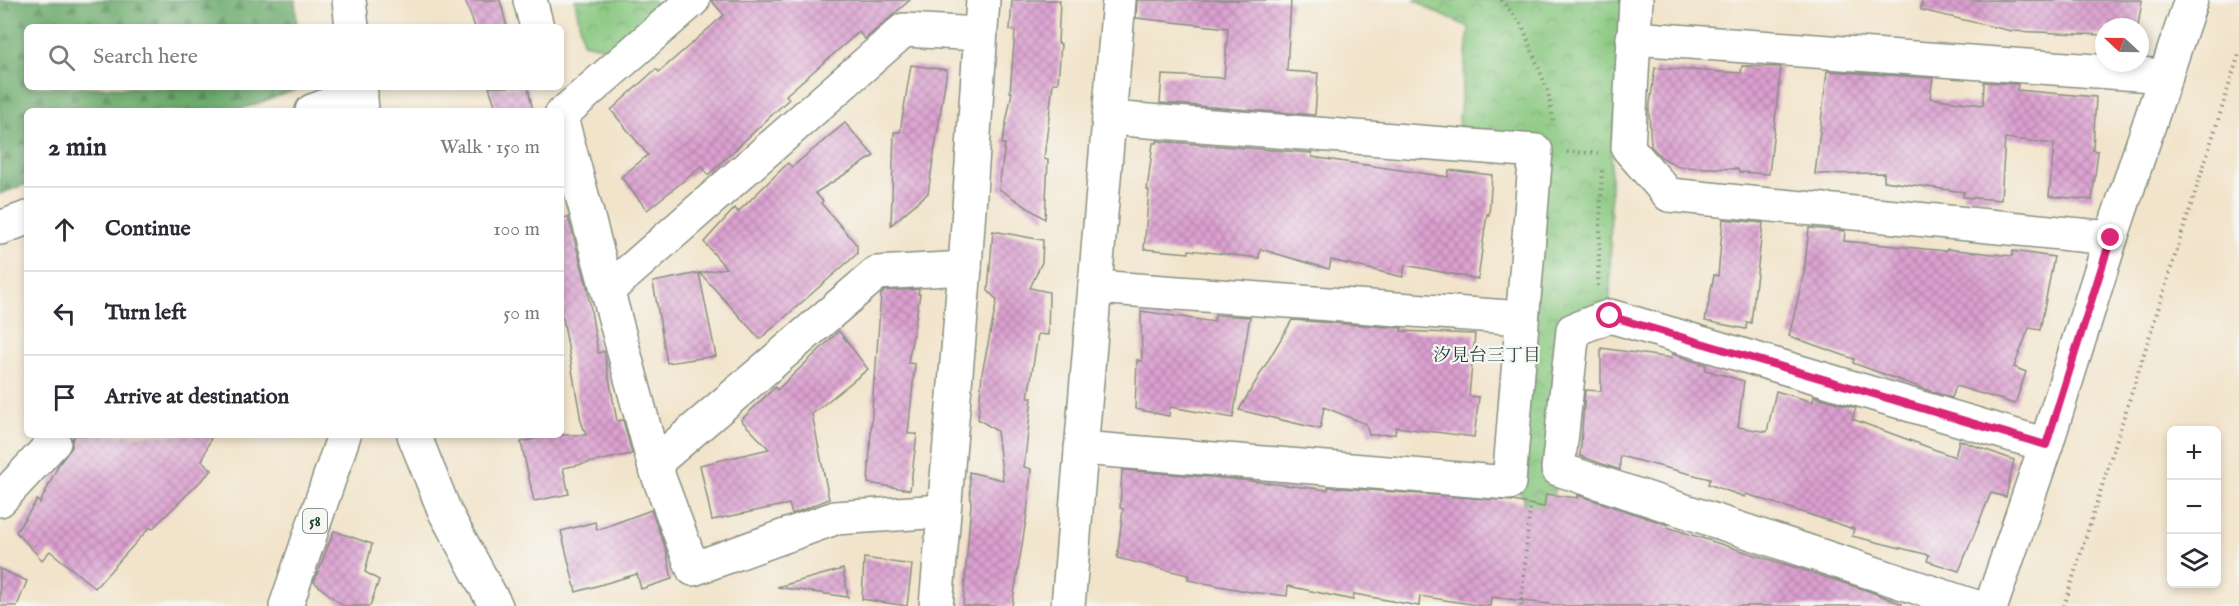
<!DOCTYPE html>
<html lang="en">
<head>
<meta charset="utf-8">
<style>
	:root { --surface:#fff; --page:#f7f7f7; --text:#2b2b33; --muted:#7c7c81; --line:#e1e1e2 }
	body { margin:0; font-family:"IM FELL English","Noto Serif JP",serif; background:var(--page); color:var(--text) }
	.controls { position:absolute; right:18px; bottom:18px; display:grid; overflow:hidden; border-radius:9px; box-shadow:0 3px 9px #0003 }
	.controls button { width:54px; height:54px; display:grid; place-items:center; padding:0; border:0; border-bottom:2px solid var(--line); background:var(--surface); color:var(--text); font:30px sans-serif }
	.compass { position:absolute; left:2095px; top:18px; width:54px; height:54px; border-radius:50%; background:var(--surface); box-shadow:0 3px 9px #0003; rotate:292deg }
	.stop { position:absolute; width:18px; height:18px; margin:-14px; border:4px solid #db2777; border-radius:50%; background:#fff }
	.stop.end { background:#db2777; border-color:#fff; box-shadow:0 2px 6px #0008 }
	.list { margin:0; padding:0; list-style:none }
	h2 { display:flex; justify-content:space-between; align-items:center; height:78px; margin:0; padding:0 24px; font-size:26px }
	h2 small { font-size:20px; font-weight:400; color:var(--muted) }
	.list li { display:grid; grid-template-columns:39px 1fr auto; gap:18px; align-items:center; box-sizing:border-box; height:84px; padding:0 24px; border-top:2px solid var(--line) }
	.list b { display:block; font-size:22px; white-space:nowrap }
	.list em { font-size:20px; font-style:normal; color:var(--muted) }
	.icon { flex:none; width:33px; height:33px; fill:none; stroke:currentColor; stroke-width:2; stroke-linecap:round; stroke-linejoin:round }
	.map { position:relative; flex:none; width:2239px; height:606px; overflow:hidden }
	.search { position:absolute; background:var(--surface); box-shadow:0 3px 9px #0003; left:24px; top:24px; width:540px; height:66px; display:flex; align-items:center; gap:15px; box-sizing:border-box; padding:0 21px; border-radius:9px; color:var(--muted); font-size:22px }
	.panel { position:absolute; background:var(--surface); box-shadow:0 3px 9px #0003; left:24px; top:108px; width:540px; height:330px; border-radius:9px }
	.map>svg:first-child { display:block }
	.forest { fill:url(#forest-firs); stroke:#467451; stroke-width:1.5 }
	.park { fill:url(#park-crowns); stroke:#54825a; stroke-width:1.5 }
	.building { fill:url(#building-cross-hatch) }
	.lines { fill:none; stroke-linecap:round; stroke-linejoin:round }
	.street-casing { stroke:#889080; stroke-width:36 }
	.secondary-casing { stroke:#889080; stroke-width:36 }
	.primary-casing { stroke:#889080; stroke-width:36 }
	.path { stroke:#889080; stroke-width:4; stroke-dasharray:1.5 4.5; stroke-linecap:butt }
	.street { stroke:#fff; stroke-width:33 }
	.secondary { stroke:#fff; stroke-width:33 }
	.primary { stroke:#fff; stroke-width:33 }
	.route { stroke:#db2777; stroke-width:8 }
	.labels { text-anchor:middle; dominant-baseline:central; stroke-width:4.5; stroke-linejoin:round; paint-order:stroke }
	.shield { fill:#f6f6f2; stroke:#60746d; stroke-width:1.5 }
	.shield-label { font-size:15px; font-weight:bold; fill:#1f3d34 }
	.neighbourhood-label { font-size:18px; fill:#1f3d34; stroke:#f6f6f2 }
</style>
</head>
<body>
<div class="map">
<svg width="2239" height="606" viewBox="0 0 2239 606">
	<defs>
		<pattern id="forest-firs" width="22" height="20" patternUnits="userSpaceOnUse" patternTransform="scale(1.5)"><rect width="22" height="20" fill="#6eac6e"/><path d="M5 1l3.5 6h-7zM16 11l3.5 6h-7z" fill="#5a8d5b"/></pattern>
		<pattern id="park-crowns" width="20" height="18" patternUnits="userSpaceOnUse" patternTransform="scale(1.5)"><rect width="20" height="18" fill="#88c77f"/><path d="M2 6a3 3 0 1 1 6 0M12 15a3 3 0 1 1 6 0" fill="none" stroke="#6fa369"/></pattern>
		<pattern id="building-cross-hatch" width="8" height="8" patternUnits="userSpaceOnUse" patternTransform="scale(1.5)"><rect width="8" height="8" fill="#dca0d0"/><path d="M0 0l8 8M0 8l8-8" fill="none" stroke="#b284aa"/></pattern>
	</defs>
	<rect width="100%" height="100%" fill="#f6f6f2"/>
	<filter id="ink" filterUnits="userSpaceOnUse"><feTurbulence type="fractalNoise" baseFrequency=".0167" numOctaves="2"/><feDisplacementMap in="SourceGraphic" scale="12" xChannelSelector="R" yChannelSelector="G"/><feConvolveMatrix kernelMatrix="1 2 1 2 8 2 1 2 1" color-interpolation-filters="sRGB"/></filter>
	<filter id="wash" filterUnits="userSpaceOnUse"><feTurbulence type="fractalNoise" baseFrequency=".008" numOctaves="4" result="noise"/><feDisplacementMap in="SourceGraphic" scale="24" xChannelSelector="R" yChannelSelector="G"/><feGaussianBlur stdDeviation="1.35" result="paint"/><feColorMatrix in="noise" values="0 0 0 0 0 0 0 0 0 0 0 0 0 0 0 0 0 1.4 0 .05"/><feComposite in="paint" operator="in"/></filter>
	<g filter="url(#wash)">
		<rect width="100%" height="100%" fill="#f2e4cb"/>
		<polygon class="forest" points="0,0 295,0 297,27 27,27 27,87 301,88 236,111 27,111 27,184 0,194"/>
		<g class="park">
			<polygon points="575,0 653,0 660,7 612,49 583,43"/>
			<polygon points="1415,0 1626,0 1611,164 1610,316 1573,330 1558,469 1535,606 1513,606 1524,496 1509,483 1539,136 1458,128 1469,27 1435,12"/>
		</g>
		<g id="blocks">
			<g class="building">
				<polygon points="465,0 500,0 507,27 475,27"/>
				<polygon points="711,0 910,0 865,39 859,32 786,95 789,99 708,175 702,166 647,210 621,177 648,155 611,110 656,69 659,72 724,15"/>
				<polygon points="1012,0 1060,0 1058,43 1061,44 1058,83 1053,83 1044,159 1048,160 1045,219 999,189 1005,144 1002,144 1012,92 1010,92 1015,31 1010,30"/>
				<polygon points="1137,0 1291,0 1287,71 1318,73 1315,115 1160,103 1162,75 1224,78 1228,28 1136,18"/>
				<polygon points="1922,0 2142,0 2138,27 2104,27 2104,35 2011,31 1921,10"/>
				<polygon points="911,65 947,70 928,193 891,225 894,132 900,132"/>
				<polygon points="1742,66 1781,67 1769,174 1739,172 1738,169 1679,167 1661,157 1651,146 1649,111 1655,68 1741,73"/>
				<polygon points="1827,71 1933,78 1930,98 1983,105 1984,82 2018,84 2017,90 2096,97 2093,150 2098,151 2092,200 2049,196 2054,144 2005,138 2001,200 1963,197 1964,192 1884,181 1884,173 1815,174"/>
				<polygon points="489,87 528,87 533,111 497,111"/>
				<polygon points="845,123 874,156 815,193 823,201 821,203 857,245 857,254 760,339 700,273 726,268 704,242 735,208 738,212 788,163 792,167"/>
				<polygon points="1157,141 1312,153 1312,157 1448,177 1449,170 1492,175 1489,215 1487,214 1478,279 1405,265 1403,277 1331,260 1329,269 1260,249 1259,258 1189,250 1189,253 1144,249 1149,190 1147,190 1153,143 1157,143"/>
				<polygon points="568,217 587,286 598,353 604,351 617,421 623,420 632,454 563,468 569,494 534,501 521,442 550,435 586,435 581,421 563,318 561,318 561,218"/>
				<polygon points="1723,219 1763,223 1751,323 1747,322 1746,329 1705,321 1714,275 1718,276"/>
				<polygon points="1809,228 1845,231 1844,241 1946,251 1947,249 2012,256 2013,251 2054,257 2040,330 2029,328 2014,367 2026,372 2015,404 1956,386 1952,398 1927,390 1853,363 1854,359 1789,336 1804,273"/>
				<polygon points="993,231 1043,240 1042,262 1030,288 1049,292 1048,335 1038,334 1028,398 1032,398 1024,467 1031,469 1027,514 1012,606 963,606 971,503 969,472 1003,480 997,431 978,419 982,373 997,300 988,291"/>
				<polygon points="699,273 716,356 667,363 653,282"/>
				<polygon points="919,289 918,294 920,294 908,363 915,364 908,434 917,434 910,490 868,483 874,377 875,379 881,294 884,291"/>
				<polygon points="1141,311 1214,322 1215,315 1250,317 1233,418 1170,407 1169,416 1135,409 1137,360 1142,361"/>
				<polygon points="1292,320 1402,328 1401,331 1475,334 1469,396 1479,397 1474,437 1396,427 1395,434 1369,435 1366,424 1324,407 1320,429 1239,410"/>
				<polygon points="839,331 868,369 812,414 829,499 792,514 789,504 712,520 700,465 769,449 741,420 775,387 777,390"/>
				<polygon points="1601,348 1671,358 1672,354 1706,365 1705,370 1744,381 1738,427 1767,432 1776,391 1813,402 1814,396 1856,408 1852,419 1955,457 1959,440 2014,460 2006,497 1991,493 1959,571 1927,561 1929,555 1852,536 1854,529 1746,494 1745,497 1708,484 1710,479 1620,456 1620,470 1580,456 1585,390 1601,391"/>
				<polygon points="75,435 212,435 202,461 212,470 152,529 150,527 95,588 50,551 42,560 16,532 37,500 40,503 59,464 72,447 72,440"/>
				<polygon points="1122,470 1233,479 1328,490 1328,487 1513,501 1544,507 1546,494 1578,498 1578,495 1668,525 1667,527 1866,590 1902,604 1901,606 1565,606 1491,597 1490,606 1483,606 1420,596 1419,606 1354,594 1353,600 1288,586 1287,596 1251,592 1188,580 1188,575 1117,558 1123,509 1120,508"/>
				<polygon points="651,510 666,550 672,579 641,589 637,574 576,592 561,531 595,522 597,530"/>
				<polygon points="334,531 372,544 365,572 379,580 370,606 343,606 314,582"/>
				<polygon points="864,558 912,565 907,606 862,599"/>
				<polygon points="0,569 27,581 17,606 0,606"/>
				<polygon points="843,569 848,597 777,587"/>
			</g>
		</g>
	</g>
	<g filter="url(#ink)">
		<use href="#blocks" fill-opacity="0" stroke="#889080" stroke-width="1.5"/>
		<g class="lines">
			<defs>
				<g id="street">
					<polyline points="530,0 537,27"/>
					<polyline points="1636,0 1628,148 1669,195 2111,238"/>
					<polyline points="1633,38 2166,76"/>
					<polyline points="561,115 693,0"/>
					<polyline points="561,117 654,464 877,273 965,268"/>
					<polyline points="1095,287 1522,318"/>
					<polyline points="608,290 904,30 980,34"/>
					<polyline points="414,435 445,512 496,606"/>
					<polyline points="1081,448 1509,483 1536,151 1109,118"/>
					<polyline points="654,464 693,569 835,518 943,511"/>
					<polyline points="0,500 54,442"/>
					<polyline points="1068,606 1119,0"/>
					<polyline points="1973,606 1558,469 1573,330 1610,316 2046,445"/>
					<polyline points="1991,606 2046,445 2111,238 2191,0"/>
				</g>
				<g id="secondary">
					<polyline points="312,111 361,93"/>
					<polyline points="0,228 27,218"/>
					<polyline points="936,606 965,268 983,0"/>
				</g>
				<g id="primary">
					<polyline points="349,0 352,27"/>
					<polyline points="360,87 362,111"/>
					<polyline points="286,606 344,435"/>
				</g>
			</defs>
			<use href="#street" class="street-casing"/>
			<use href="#secondary" class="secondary-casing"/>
			<use href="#primary" class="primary-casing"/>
			<g class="path">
				<polyline points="1501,0 1522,25 1548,92 1554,124"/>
				<polyline points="1567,152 1598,153"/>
				<polyline points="1598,286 1602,168"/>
				<polyline points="1521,606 1530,507"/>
				<polyline points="2064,606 2239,54"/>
			</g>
			<use href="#street" class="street"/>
			<use href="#secondary" class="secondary"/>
			<use href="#primary" class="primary"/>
		</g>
	</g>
	<g class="lines" filter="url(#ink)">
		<polyline class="route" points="1610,316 2046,445 2111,238"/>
	</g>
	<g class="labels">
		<rect class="shield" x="303" y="509" width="24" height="24" rx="4.5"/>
		<g class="shield-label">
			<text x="315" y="521">58</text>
		</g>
		<g class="neighbourhood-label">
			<text x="1487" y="356">汐見台三丁目</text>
		</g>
	</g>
</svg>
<div class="controls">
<button>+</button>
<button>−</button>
<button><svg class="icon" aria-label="layers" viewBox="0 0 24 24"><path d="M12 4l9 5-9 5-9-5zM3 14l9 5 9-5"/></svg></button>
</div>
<svg class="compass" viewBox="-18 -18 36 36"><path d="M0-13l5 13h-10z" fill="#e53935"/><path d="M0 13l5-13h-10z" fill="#7c7c81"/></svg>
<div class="stop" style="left:1610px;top:316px"></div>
<div class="stop end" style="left:2111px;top:238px"></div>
<div class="search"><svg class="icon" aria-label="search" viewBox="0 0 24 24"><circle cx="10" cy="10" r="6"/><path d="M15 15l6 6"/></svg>Search here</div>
<section class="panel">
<h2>2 min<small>Walk · 150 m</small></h2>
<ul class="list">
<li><svg class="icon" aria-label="ahead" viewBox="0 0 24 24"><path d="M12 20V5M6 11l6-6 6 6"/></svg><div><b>Continue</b></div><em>100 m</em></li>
<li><svg class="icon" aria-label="left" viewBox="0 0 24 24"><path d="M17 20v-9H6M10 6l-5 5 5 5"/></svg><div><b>Turn left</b></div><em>50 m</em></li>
<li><svg class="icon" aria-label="arrive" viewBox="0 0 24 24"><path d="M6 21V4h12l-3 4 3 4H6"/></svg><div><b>Arrive at destination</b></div></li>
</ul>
</section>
</div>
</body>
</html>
